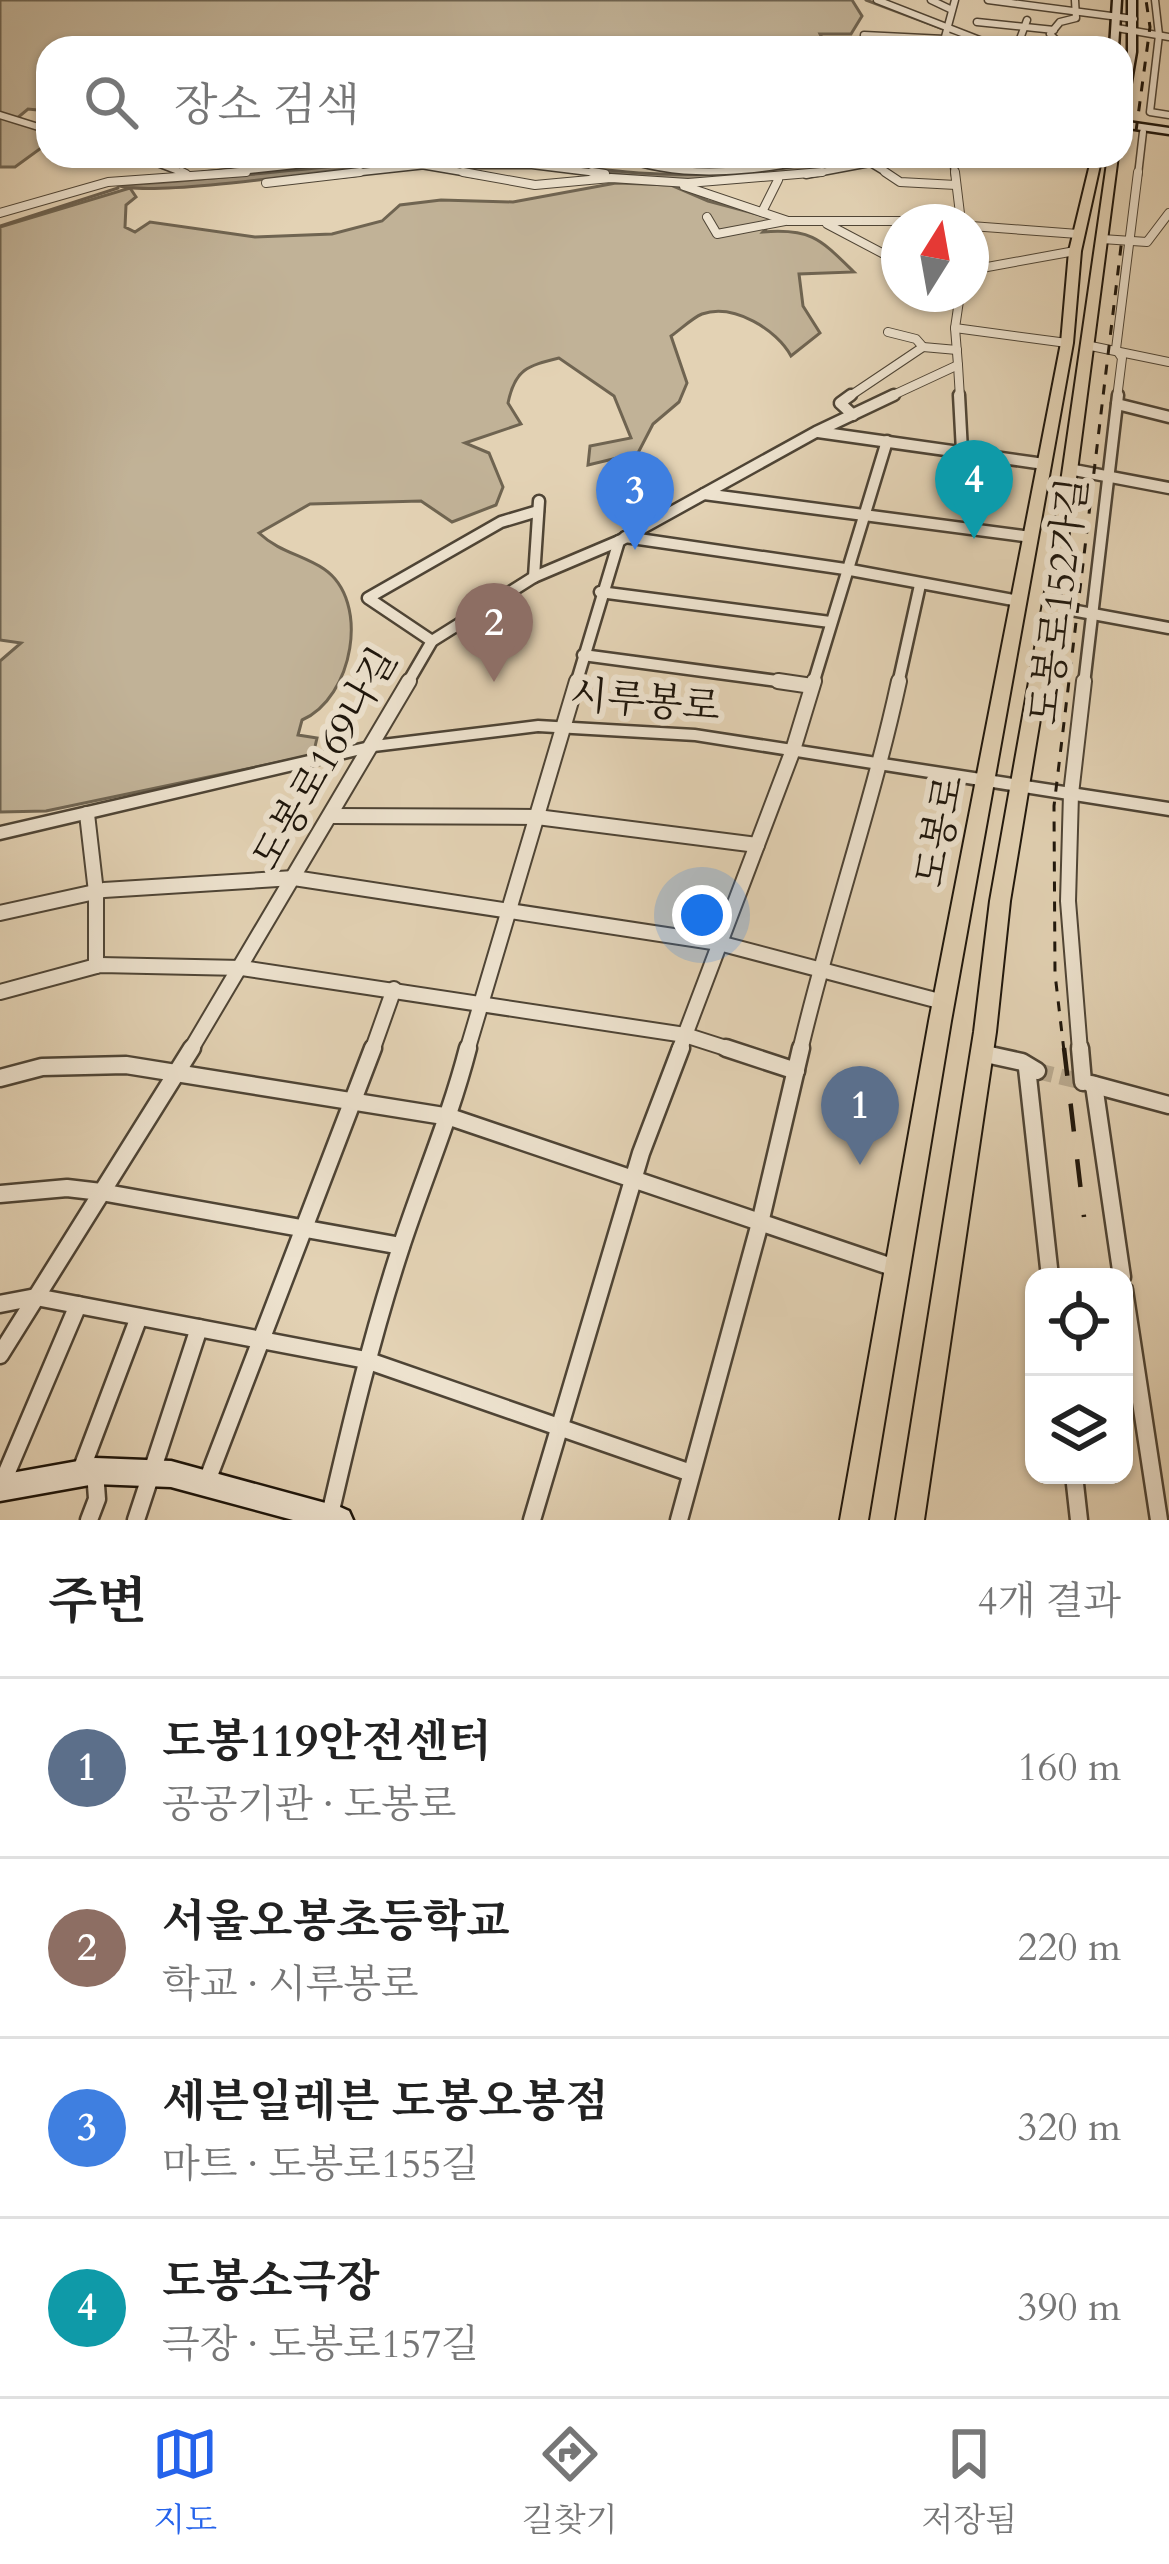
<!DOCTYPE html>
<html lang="ko">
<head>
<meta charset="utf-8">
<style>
	:root { --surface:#fff; --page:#f2f2f2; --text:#222; --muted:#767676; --line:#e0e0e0; --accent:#2563eb }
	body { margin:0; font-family:Cardo,"Noto Serif KR",serif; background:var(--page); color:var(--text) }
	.controls { position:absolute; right:36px; bottom:36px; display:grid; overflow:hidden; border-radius:24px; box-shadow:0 3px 9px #0004 }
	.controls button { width:108px; height:108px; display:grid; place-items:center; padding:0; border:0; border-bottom:3px solid var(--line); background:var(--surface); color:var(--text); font:60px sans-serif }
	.compass { position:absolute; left:881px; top:204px; width:108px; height:108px; border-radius:50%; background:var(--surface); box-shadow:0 3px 9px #0004; rotate:11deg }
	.you { position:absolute; left:702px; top:915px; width:42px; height:42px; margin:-30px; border:9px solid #fff; border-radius:50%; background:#1a73e8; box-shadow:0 0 0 18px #1a73e833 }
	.badge { display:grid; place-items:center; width:78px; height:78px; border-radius:50%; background:var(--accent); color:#fff; font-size:39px; font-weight:700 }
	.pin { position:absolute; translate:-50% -99px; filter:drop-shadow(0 3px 6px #0008) }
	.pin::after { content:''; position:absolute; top:63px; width:42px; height:36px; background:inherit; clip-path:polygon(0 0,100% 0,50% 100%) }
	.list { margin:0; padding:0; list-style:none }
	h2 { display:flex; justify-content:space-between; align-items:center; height:156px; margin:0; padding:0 48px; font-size:51px }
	h2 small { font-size:39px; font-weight:400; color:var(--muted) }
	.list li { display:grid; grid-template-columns:78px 1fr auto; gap:36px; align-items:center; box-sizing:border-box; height:180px; padding:0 48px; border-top:3px solid var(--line) }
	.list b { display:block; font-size:45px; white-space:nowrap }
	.list p { margin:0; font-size:39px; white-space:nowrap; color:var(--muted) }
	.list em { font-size:39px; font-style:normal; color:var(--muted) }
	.icon { flex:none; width:66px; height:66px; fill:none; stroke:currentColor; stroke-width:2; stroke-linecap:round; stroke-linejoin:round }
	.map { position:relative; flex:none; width:1169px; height:1520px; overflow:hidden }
	.search { position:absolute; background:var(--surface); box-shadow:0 3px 9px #0004; left:36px; right:36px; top:36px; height:132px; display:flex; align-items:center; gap:30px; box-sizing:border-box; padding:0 42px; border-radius:36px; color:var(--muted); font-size:45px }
	.sheet { height:876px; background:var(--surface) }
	nav { display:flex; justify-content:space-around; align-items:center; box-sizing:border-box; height:168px; border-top:3px solid var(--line); background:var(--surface); font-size:33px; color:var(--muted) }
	nav a { display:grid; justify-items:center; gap:6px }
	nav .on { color:var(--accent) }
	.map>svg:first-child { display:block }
	.green { fill:#c1b297; stroke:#6f6451; stroke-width:3 }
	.water { fill:#a0927b; stroke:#6c604e; stroke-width:3 }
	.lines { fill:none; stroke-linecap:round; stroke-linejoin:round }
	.stream { stroke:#6c604e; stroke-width:3 }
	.minor-tunnel { stroke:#bbac92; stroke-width:16; stroke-dasharray:16 8; stroke-linecap:butt }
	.minor-far4-casing { stroke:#4e4435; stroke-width:9 }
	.minor-far3-casing { stroke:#4e4435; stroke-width:10 }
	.minor-far2-casing { stroke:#4e4435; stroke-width:15 }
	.minor-far1-casing { stroke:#4e4435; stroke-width:18 }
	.minor-casing { stroke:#4e4435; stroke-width:21 }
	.tertiary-casing { stroke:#4e4435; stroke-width:5 }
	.secondary-casing { stroke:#1d150b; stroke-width:5 }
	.primary-casing { stroke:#1d150b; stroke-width:4 }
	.minor-far4 { stroke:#ede2ce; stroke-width:6 }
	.minor-far3 { stroke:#ede2ce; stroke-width:8 }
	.minor-far2 { stroke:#ede2ce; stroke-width:10 }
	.minor-far1 { stroke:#ede2ce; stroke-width:14 }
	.minor { stroke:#ede2ce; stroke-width:16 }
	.tertiary { fill:#ede2ce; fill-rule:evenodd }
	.secondary { fill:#ede2ce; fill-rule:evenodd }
	.primary { fill:#e3d2b4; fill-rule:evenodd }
	.rail-far1 { stroke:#1d150b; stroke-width:3; stroke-dasharray:10 10; stroke-linecap:butt }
	.rail { stroke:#1d150b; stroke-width:4.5; stroke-dasharray:28 28; stroke-linecap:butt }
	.labels { text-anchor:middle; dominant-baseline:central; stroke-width:12; stroke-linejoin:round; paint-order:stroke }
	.street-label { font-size:39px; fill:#1d150b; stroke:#ede2ce }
</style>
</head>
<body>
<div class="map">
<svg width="1169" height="1520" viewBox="0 0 1169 1520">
	<rect width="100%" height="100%" fill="#e3d2b4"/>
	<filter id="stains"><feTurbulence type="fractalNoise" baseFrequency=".00167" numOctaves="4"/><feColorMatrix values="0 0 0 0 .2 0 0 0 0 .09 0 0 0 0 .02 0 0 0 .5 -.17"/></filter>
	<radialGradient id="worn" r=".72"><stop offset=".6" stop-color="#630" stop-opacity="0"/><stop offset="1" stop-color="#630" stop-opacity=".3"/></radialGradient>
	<g class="green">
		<polygon points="0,0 852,0 862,16 851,34 820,34 827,48 48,48 48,111 28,109 16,119 37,129 48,143 15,167 0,167"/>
		<path d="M616,183L671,185L708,201L775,219L763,232C812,228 821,240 854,272L799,274L803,306L820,333L791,356C777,330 734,303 702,314C692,318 680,330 671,336L687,383L679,402L653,424L638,453L588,465L590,446L631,438L614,396L559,358C527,366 515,369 508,403L521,424L465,443L489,453L503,487L496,505L452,522L421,501L310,504L259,533C279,552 303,555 324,569C371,601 353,698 302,720L298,735L317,738L313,755L46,811L0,812V661L21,643L0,640V227L130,188L136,197L126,205L125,227L135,232L150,222L255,237L332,234L382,221L400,205L441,200L513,202Z"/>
	</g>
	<path class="water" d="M858,156H887C811,172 731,186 652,178C560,169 472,154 379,165C333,170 148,198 117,185C237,179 355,160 475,158C531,158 584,169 639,173C713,178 786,170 858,156Z"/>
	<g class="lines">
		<g class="stream">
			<polyline points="866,0 970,39"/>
			<polyline points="0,226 118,188"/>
		</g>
		<polyline class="minor-tunnel" points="1037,1071 1079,1081"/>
		<defs>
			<g id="minor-far4">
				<polyline points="877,0 1000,48"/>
				<polyline points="931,0 950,9"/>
				<polyline points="988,0 1134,19"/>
				<polyline points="1155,0 1159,35 1150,112 1169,115"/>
				<polyline points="977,22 1054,30"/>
				<polyline points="1117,28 1169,37"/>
				<polyline points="946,35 983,48"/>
				<polyline points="1017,47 1027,20"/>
				<polyline points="863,48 864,35 944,39"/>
				<polyline points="942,48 955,0"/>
				<polyline points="1064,48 1050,34 1060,22 1076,18 1075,0"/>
				<polyline points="0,115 48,130"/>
				<polyline points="101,156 147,159 186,174"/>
				<path d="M618,156C688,183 764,169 835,156"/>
				<polyline points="953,156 955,175"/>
				<polyline points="872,164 890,175"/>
				<polyline points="421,165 480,175"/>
				<polyline points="446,165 532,165 605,174"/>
				<polyline points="203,175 379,156"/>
				<polyline points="334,175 426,165"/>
				<polyline points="806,175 907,156"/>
				<polyline points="1138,175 1143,132"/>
			</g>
			<g id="minor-far3">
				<polyline points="182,172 186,174"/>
				<polyline points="463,172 535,185 611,178 688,183 822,172"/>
				<polyline points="592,172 605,174"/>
				<polyline points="885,172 900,182 956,185"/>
				<polyline points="955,172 961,222"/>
				<polyline points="266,183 360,172"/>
				<polyline points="684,186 788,221 961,221"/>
				<polyline points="762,212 778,180"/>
				<polyline points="0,213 108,182 246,172"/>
				<polyline points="707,217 717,234 785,221"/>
				<polyline points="827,224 899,262"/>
				<polyline points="971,226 1078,234"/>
				<polyline points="1102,239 1147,242 1169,213"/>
				<polyline points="971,270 1075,251"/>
				<polyline points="940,294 957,304"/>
				<polyline points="955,328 1067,343"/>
				<polyline points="1086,345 1169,362"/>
				<polyline points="923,347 957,350"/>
				<polyline points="958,365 960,398"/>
				<polyline points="847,398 923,347 916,339 888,332"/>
				<polyline points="887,398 958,365 955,328 960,294"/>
				<polyline points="1117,398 1122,358 1116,349 1138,172"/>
			</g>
			<g id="minor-far2">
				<polyline points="851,395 840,403 853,415"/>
				<polyline points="959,395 962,451"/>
				<polyline points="1117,404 1169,417"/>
				<polyline points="818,432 1044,464"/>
				<polyline points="1069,469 1169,488"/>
				<polyline points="704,494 1031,537"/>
				<polyline points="625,537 845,569 1019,601"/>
				<polyline points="534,577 539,501"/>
				<polyline points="600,592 830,622"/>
				<polyline points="1050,606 1169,628"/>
				<polyline points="432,641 368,598 501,522 538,511"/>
				<polyline points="583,655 800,684"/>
				<polyline points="407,684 432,641 534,577 619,541 816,432 894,395"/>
				<polyline points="576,684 619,541"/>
				<polyline points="813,684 887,441"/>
				<polyline points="898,684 920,585"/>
				<polyline points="1084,684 1118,395"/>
			</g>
			<g id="minor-far1">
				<polyline points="778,681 812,686"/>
				<polyline points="87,814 96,892 96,966"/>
				<polyline points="333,816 537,817 757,845"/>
				<polyline points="0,913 104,890 294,878 719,943 943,1002"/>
				<polyline points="0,992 100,965 242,968 685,1035 735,1051"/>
				<polyline points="190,1051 409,681"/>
				<polyline points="372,1051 394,989"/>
				<polyline points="467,1051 577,681"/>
				<polyline points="679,1051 793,750 814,681"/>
				<path d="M800,1051C829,927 872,806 899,681"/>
				<polyline points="1080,1051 1068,901 1071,794 1084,681"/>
			</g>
			<g id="minor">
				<polyline points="726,1048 796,1071"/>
				<polyline points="1080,1048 1083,1082"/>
				<polyline points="981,1053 1022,1062 1037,1071"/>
				<polyline points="1027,1068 1050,1277"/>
				<polyline points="0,1078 42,1067 126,1065 450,1117 898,1269"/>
				<polyline points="1091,1084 1169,1105"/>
				<polyline points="1094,1085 1122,1277"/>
				<polyline points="0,1194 67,1188 101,1192 401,1246"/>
				<polyline points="1124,1290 1159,1520"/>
				<polyline points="0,1304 36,1297 366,1360 691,1473"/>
				<polyline points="0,1355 192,1048"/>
				<polyline points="80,1473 139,1317"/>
				<polyline points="1074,1475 1079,1520"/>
				<polyline points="207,1481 373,1048"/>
				<polyline points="1,1486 78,1305"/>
				<path d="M329,1519C350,1428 371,1339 400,1250C422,1182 450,1118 468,1048"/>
				<polyline points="89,1520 97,1499 95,1471"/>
				<polyline points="136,1520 199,1328"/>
				<polyline points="532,1520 641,1153 681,1048"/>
				<polyline points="679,1520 760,1223 801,1048"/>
			</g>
			<polygon id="tertiary" points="538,721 695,730 1169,803 1169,815 695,740 538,731 374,751 0,839 0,827 374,741"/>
			<g id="secondary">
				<polygon points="1113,0 1121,0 1118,48 1110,48"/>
				<polygon points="1128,0 1136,0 1136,52 1125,116 1121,119 1121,91 1128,52"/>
				<polygon points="1121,121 1169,128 1169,134 1121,127"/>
				<polygon points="95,1458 171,1461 340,1507 349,1511 353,1520 293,1520 171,1487 95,1484 0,1501 0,1475"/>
			</g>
			<g id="primary">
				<polygon points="1092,156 1102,156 1081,251 1073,343 951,1021 868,1520 840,1520 929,1021 1061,343 1069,251"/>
				<polygon points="1108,156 1118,156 1062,586 1010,901 996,1032 924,1520 896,1520 974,1032 990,901 1046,586"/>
			</g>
		</defs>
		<use href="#minor-far4" class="minor-far4-casing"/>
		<use href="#minor-far3" class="minor-far3-casing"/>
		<use href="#minor-far2" class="minor-far2-casing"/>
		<use href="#minor-far1" class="minor-far1-casing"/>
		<use href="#minor" class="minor-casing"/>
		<use href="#tertiary" class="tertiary-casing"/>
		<use href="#secondary" class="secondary-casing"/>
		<use href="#primary" class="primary-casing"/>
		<use href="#minor-far4" class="minor-far4"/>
		<use href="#minor-far3" class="minor-far3"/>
		<use href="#minor-far2" class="minor-far2"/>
		<use href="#minor-far1" class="minor-far1"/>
		<use href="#minor" class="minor"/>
		<use href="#tertiary" class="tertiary"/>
		<use href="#secondary" class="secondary"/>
		<use href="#primary" class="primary"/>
		<g class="rail-far1">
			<polyline points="1136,131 1150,27 1146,0"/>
			<polyline points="1064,1051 1055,974 1054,806 1122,238"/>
		</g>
		<polyline class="rail" points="1064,1048 1084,1217"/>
	</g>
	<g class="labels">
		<g class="street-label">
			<text transform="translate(1059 601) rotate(-83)">도봉로152가길</text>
			<text transform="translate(645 701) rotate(5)">시루봉로</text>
			<text transform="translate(325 759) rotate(-60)">도봉로169나길</text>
			<text transform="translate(940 831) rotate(-79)">도봉로</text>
		</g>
	</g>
	<rect width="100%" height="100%" filter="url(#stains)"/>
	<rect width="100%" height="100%" fill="url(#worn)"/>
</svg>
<div class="controls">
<button><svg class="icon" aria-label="locate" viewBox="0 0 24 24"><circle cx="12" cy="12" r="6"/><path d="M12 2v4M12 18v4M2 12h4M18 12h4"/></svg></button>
<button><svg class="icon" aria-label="layers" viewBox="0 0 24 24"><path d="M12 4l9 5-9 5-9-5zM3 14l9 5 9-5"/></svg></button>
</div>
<svg class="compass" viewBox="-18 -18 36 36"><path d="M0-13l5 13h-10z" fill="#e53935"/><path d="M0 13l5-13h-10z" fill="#767676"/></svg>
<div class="you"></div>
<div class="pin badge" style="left:860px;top:1165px;background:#5c6f8a">1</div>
<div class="pin badge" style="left:494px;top:682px;background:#8d6e63">2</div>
<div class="pin badge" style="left:635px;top:550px;background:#3f7fe0">3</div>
<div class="pin badge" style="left:974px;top:539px;background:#0f9aa8">4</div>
<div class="search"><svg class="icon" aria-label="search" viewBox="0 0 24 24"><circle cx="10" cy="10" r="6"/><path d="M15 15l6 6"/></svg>장소 검색</div>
</div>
<section class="sheet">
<h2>주변<small>4개 결과</small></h2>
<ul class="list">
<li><span class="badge" style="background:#5c6f8a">1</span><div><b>도봉119안전센터</b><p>공공기관 · 도봉로</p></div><em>160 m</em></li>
<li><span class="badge" style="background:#8d6e63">2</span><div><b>서울오봉초등학교</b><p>학교 · 시루봉로</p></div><em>220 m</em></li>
<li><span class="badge" style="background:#3f7fe0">3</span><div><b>세븐일레븐 도봉오봉점</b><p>마트 · 도봉로155길</p></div><em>320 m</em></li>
<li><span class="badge" style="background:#0f9aa8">4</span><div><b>도봉소극장</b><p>극장 · 도봉로157길</p></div><em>390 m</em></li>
</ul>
</section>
<nav>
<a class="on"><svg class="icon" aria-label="map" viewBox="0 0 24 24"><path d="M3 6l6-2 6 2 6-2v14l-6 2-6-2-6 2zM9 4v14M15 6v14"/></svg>지도</a>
<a><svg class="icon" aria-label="directions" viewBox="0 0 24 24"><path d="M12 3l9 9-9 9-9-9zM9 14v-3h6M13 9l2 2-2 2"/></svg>길찾기</a>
<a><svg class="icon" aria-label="saved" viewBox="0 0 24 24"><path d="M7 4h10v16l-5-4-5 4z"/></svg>저장됨</a>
</nav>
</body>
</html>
